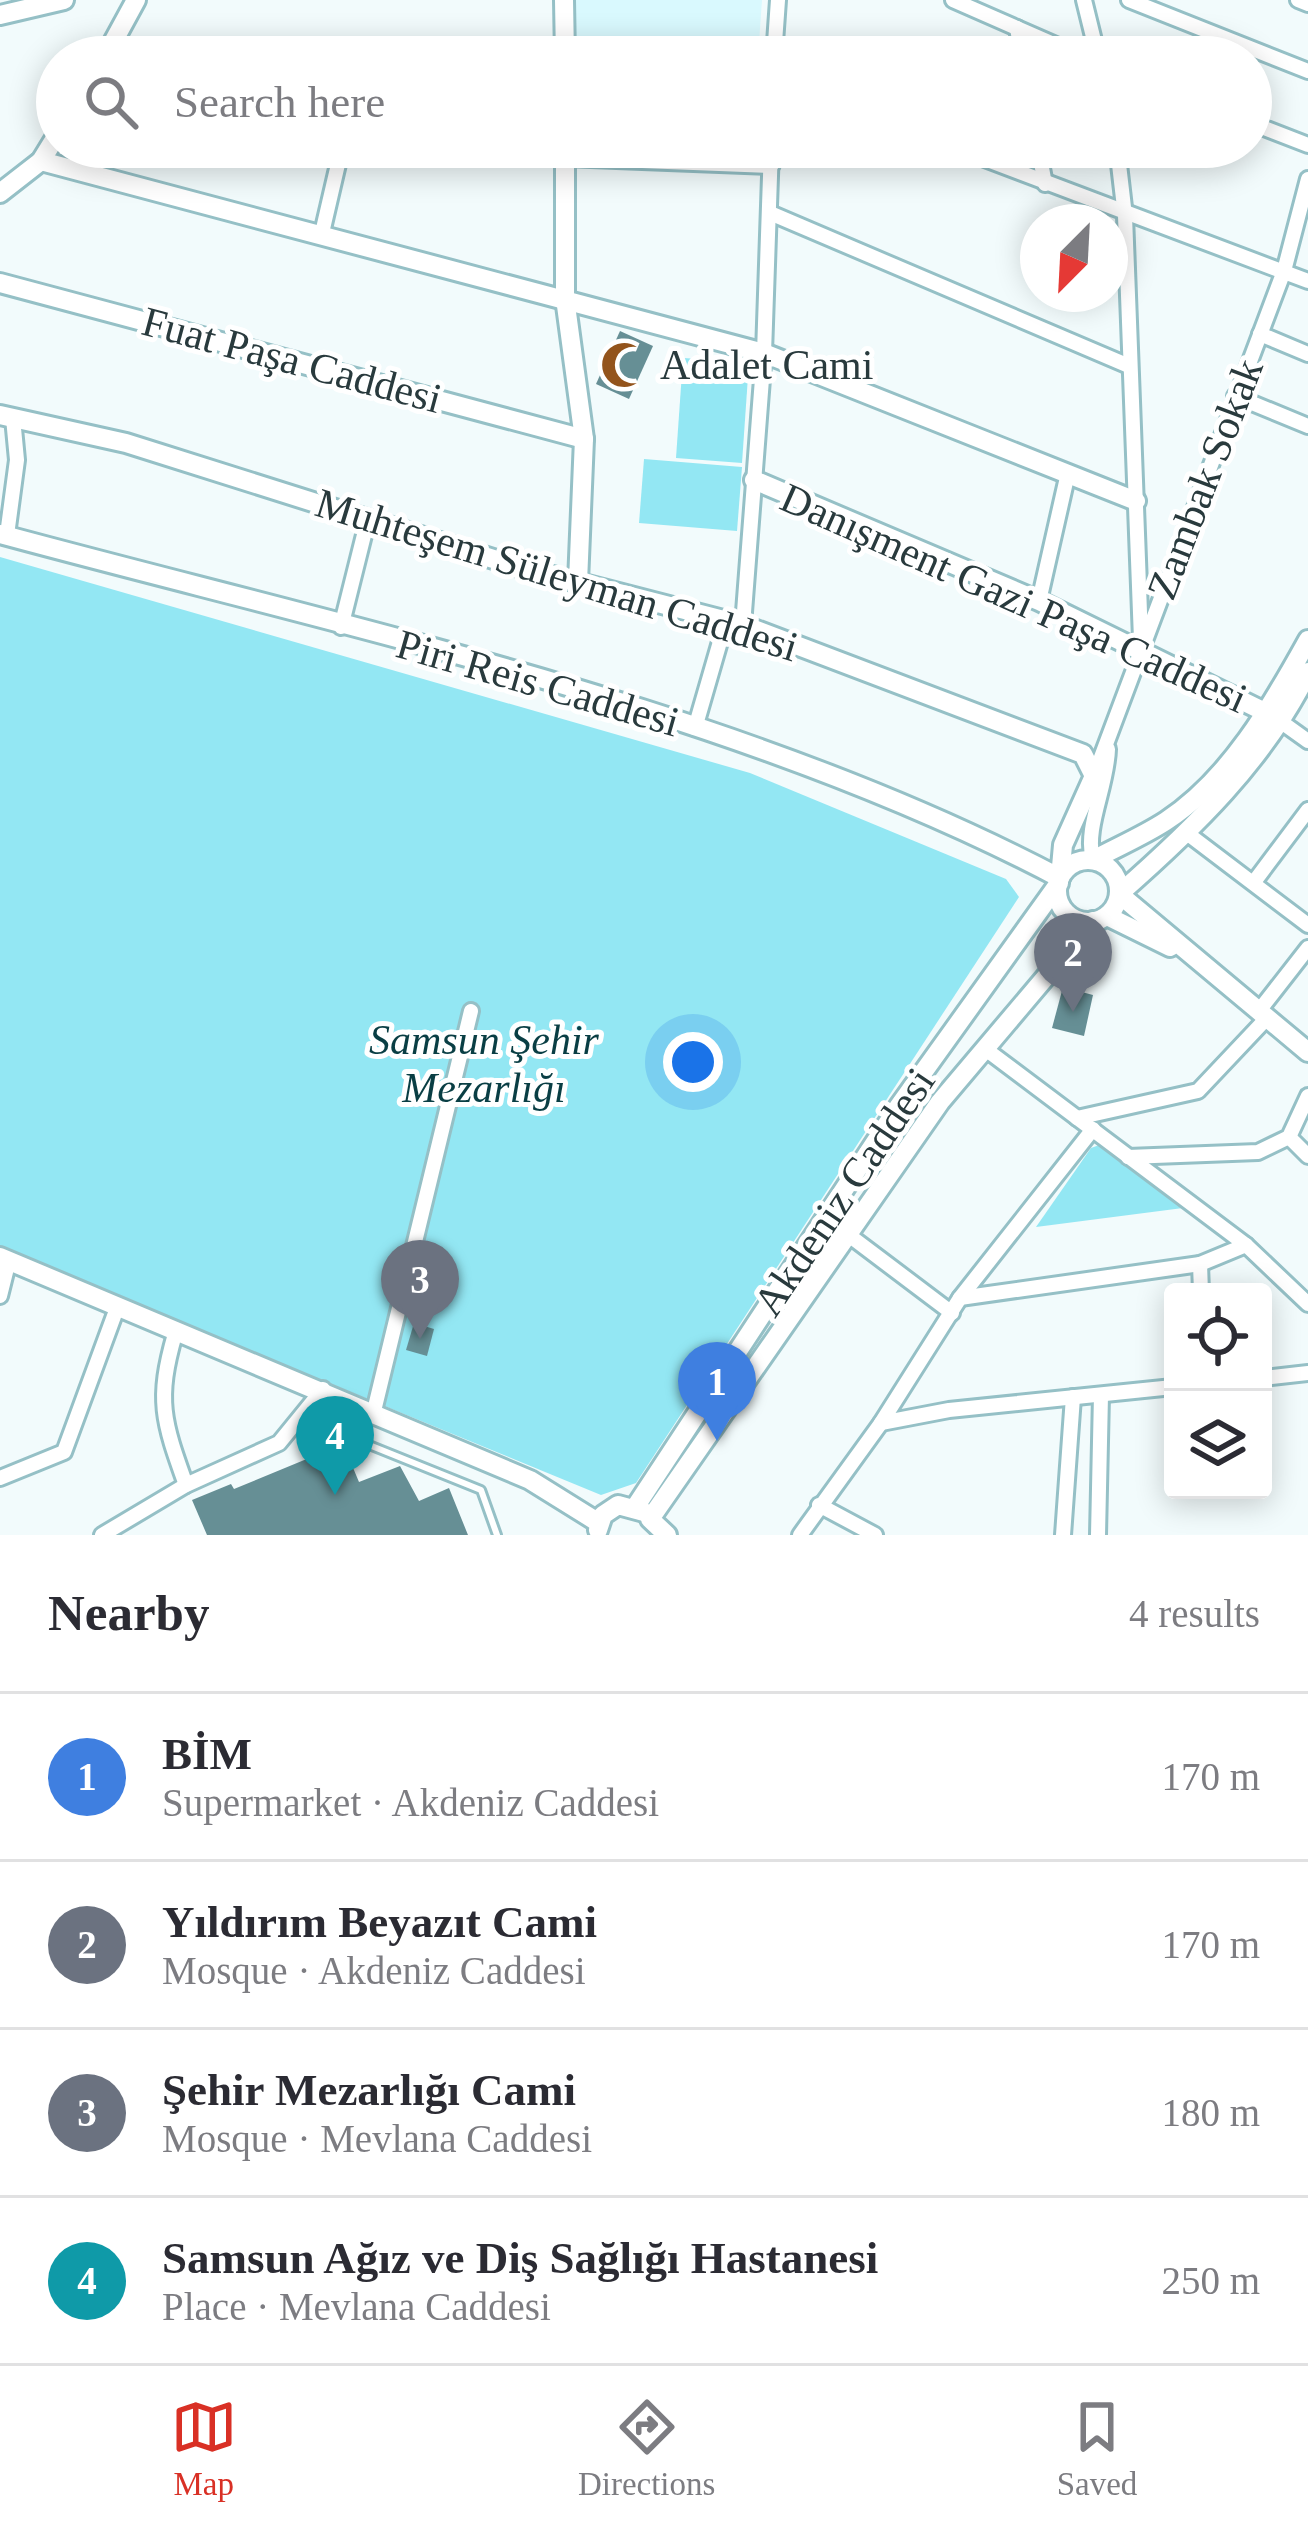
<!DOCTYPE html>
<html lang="en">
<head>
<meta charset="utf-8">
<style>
	:root { --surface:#fff; --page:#f2f2f3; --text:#2b2b33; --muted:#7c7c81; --line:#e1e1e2; --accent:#d93025 }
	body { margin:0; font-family:"Times New Roman",serif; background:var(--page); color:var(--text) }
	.controls { position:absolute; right:36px; bottom:36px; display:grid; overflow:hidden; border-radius:12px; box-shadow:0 6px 30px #0003 }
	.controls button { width:108px; height:108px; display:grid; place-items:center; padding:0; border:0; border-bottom:3px solid var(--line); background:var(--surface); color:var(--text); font:60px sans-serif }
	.compass { position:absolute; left:1020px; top:204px; width:108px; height:108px; border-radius:50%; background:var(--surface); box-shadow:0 6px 30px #0003; rotate:204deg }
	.you { position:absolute; left:693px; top:1062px; width:42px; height:42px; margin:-30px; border:9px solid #fff; border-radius:50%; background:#1a73e8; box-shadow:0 0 0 18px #1a73e833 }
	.badge { display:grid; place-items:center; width:78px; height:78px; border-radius:50%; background:var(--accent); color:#fff; font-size:39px; font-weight:700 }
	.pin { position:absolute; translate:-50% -99px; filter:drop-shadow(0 3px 6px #0008) }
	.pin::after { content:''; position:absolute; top:63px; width:42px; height:36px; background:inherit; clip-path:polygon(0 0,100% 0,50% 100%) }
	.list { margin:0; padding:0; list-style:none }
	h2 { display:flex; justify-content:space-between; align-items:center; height:156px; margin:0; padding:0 48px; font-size:51px }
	h2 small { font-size:39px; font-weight:400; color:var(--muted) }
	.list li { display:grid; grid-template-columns:78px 1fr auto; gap:36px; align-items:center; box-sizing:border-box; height:168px; padding:0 48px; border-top:3px solid var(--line) }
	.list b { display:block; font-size:45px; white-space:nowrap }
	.list p { margin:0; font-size:39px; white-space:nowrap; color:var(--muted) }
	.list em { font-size:39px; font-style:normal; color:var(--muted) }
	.icon { flex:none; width:66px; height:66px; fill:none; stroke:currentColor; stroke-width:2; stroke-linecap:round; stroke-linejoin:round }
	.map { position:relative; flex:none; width:1308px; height:1535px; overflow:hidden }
	.search { position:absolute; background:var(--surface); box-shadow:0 6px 30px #0003; left:36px; right:36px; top:36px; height:132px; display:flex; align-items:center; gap:30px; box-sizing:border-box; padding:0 42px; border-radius:66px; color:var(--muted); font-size:45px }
	.sheet { height:828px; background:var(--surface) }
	nav { display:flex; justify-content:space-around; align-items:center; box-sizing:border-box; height:168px; border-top:3px solid var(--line); background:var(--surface); font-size:33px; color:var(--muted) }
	nav a { display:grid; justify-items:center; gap:6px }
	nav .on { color:var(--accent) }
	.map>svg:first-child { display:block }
	.built { fill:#d9f9fe }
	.green { fill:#93e7f3 }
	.building { fill:#668f95 }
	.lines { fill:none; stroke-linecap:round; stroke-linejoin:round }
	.lane-casing { stroke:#95c0c6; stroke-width:12 }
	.street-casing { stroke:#95c0c6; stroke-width:20 }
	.secondary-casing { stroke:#95c0c6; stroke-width:24 }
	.lane { stroke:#fff; stroke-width:6 }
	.street { stroke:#fff; stroke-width:14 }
	.secondary { stroke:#fff; stroke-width:18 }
	.labels { text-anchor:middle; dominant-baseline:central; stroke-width:10; stroke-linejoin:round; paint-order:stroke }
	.street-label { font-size:42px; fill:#293a3d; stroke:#fff }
	.poi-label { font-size:42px; fill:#293a3d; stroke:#fff; text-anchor:start }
	.park-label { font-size:42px; font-style:italic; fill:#093e44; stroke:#fff }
</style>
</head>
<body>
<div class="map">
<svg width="1308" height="1535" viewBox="0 0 1308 1535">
	<rect width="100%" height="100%" fill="#f2fbfc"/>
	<polygon class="built" points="575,0 762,0 758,57 575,57"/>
	<g class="green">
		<polygon points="683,358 749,362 742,463 676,458"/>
		<polygon points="644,459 742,467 737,531 639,523"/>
		<polygon points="0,557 750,773 1006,879 1019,897 636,1483 601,1495 0,1248"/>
		<polygon points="1102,1144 1183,1208 1036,1227 1091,1148"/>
	</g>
	<g class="building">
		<polygon points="620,331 653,346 629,399 596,384"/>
		<polygon points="1063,987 1093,995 1084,1036 1052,1028"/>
		<polygon points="414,1323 434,1329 427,1356 406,1350"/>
		<polygon points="343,1444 359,1482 400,1466 419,1501 449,1488 468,1535 207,1535 192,1500 231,1484 234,1489"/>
	</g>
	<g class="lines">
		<defs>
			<polyline id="lane" points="302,1418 481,1490 497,1535"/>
			<g id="street">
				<polyline points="953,0 1083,57"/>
				<polyline points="1084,0 1098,57"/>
				<polyline points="1129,0 1308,71"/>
				<polyline points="1298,0 1308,4"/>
				<polyline points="1017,28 1022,57"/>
				<polyline points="774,57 778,0"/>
				<polyline points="1251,123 1308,145"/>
				<polyline points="953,147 1308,281"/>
				<polyline points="1038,147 1045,184"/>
				<polyline points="1117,147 1125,216 1141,639"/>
				<polyline points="770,213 1129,366"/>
				<polyline points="322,233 342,147"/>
				<polyline points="1260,334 1308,354"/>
				<polyline points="1235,396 1308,426"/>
				<polyline points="7,535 17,460 13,418"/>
				<polyline points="1039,601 1068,473"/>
				<polyline points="743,625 764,353 771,147"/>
				<polyline points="341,627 368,519"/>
				<polyline points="1273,716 1308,741"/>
				<polyline points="695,728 726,621"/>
				<polyline points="1094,776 1284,271 1308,179"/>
				<polyline points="1188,834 1308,925"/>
				<path d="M1093,860C1084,828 1107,787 1108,749"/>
				<polyline points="1254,882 1308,810"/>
				<polyline points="1258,1012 1308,948"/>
				<polyline points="984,1048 1246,1245 1308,1304"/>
				<polyline points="1077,1118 1198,1091 1266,1019"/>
				<polyline points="1289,1137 1308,1156"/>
				<polyline points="1128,1157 1258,1152 1289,1137 1308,1096"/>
				<polyline points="846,1233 952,1313"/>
				<polyline points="1200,1264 1201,1292"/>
				<polyline points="0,1296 9,1260"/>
				<polyline points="960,1298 1200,1264 1246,1245"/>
				<path d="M175,1334C156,1400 163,1421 186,1485"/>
				<polyline points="1263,1378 1308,1373"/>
				<polyline points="374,1411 471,1011"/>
				<polyline points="881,1423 949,1410 1173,1387"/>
				<polyline points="0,1478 64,1452 117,1308"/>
				<polyline points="819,1505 875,1535"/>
				<polyline points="102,1535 186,1485 279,1443 323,1389"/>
				<polyline points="800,1535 881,1423 960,1298 1093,1129"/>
				<polyline points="1063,1535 1073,1397"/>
				<polyline points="1098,1535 1101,1395"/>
			</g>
			<g id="secondary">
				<polyline points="564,0 565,57"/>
				<polyline points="0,15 64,0"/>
				<polyline points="105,57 136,0"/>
				<polyline points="531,147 565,156 770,164"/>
				<polyline points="565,147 565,298 584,439 578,582"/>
				<polyline points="41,161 764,353 1136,501"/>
				<polyline points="0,193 41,161 57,135"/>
				<polyline points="0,283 584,439"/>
				<path d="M0,415L126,443L522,568L743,625L1083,754L1094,776L1063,845L1060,878C742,710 347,628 0,534"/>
				<polyline points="754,480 1039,601 1273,716"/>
				<path d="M1308,672C1264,761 1193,829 1119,894L1308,1052"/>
				<path d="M1093,860C1117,847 1143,836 1166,821C1230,779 1272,705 1308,640"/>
				<circle cx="1088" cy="891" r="31"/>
				<polyline points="1107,916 1170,947"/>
				<polyline points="0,1257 530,1480 599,1523"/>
				<polyline points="636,1506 899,1106 1059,883"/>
				<polyline points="598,1530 603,1515 618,1505 644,1512"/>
				<polyline points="667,1535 650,1519 940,1102 1093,921"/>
			</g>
		</defs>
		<use href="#lane" class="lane-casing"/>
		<use href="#street" class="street-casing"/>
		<use href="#secondary" class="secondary-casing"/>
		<use href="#lane" class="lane"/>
		<use href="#street" class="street"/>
		<use href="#secondary" class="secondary"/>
	</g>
	<defs>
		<symbol id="mosque-bare" viewBox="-9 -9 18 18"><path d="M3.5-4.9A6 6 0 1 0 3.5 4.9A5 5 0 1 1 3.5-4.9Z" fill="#93541c" stroke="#fff" stroke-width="2.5" paint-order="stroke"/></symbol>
	</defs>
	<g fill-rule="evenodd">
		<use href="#mosque-bare" x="591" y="332" width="66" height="66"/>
	</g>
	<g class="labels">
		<g class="street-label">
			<text transform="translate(292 360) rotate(15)">Fuat Paşa Caddesi</text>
			<text transform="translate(1205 479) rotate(-69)">Zambak Sokak</text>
			<text transform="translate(557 575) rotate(17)">Muhteşem Süleyman Caddesi</text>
			<text transform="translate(1014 598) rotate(24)">Danışment Gazi Paşa Caddesi</text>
			<text transform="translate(538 683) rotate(16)">Piri Reis Caddesi</text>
			<text transform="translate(844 1192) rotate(-56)">Akdeniz Caddesi</text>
		</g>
		<g class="poi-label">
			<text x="660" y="365">Adalet Cami</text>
		</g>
		<g class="park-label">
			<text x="484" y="1040">Samsun Şehir<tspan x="484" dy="48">Mezarlığı</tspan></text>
		</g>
	</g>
</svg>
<div class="controls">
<button><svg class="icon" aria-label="locate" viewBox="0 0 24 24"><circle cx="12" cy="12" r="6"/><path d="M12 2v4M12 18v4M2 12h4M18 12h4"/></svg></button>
<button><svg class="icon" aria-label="layers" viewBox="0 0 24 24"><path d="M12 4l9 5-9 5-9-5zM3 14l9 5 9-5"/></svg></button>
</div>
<svg class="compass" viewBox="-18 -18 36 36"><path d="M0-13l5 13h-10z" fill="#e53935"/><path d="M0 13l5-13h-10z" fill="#7c7c81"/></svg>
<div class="you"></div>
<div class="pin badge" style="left:717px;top:1441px;background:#3f7fe0">1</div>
<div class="pin badge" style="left:1073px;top:1012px;background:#6b7280">2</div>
<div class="pin badge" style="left:420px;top:1339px;background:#6b7280">3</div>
<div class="pin badge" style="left:335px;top:1495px;background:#0f9aa8">4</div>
<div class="search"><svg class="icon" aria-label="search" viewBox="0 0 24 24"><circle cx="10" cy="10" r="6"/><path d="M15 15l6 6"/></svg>Search here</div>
</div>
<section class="sheet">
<h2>Nearby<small>4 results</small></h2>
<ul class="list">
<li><span class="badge" style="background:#3f7fe0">1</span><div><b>BİM</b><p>Supermarket · Akdeniz Caddesi</p></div><em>170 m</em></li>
<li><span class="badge" style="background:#6b7280">2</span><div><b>Yıldırım Beyazıt Cami</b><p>Mosque · Akdeniz Caddesi</p></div><em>170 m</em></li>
<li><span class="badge" style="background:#6b7280">3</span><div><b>Şehir Mezarlığı Cami</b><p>Mosque · Mevlana Caddesi</p></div><em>180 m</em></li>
<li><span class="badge" style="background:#0f9aa8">4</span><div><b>Samsun Ağız ve Diş Sağlığı Hastanesi</b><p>Place · Mevlana Caddesi</p></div><em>250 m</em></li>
</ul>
</section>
<nav>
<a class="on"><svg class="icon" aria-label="map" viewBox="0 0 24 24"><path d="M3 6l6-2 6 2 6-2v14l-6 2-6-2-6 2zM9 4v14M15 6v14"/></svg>Map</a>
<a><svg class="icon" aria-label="directions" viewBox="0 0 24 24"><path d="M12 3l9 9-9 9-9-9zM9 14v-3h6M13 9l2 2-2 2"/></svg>Directions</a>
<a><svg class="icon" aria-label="saved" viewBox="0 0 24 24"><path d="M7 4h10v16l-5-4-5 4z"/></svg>Saved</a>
</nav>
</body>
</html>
